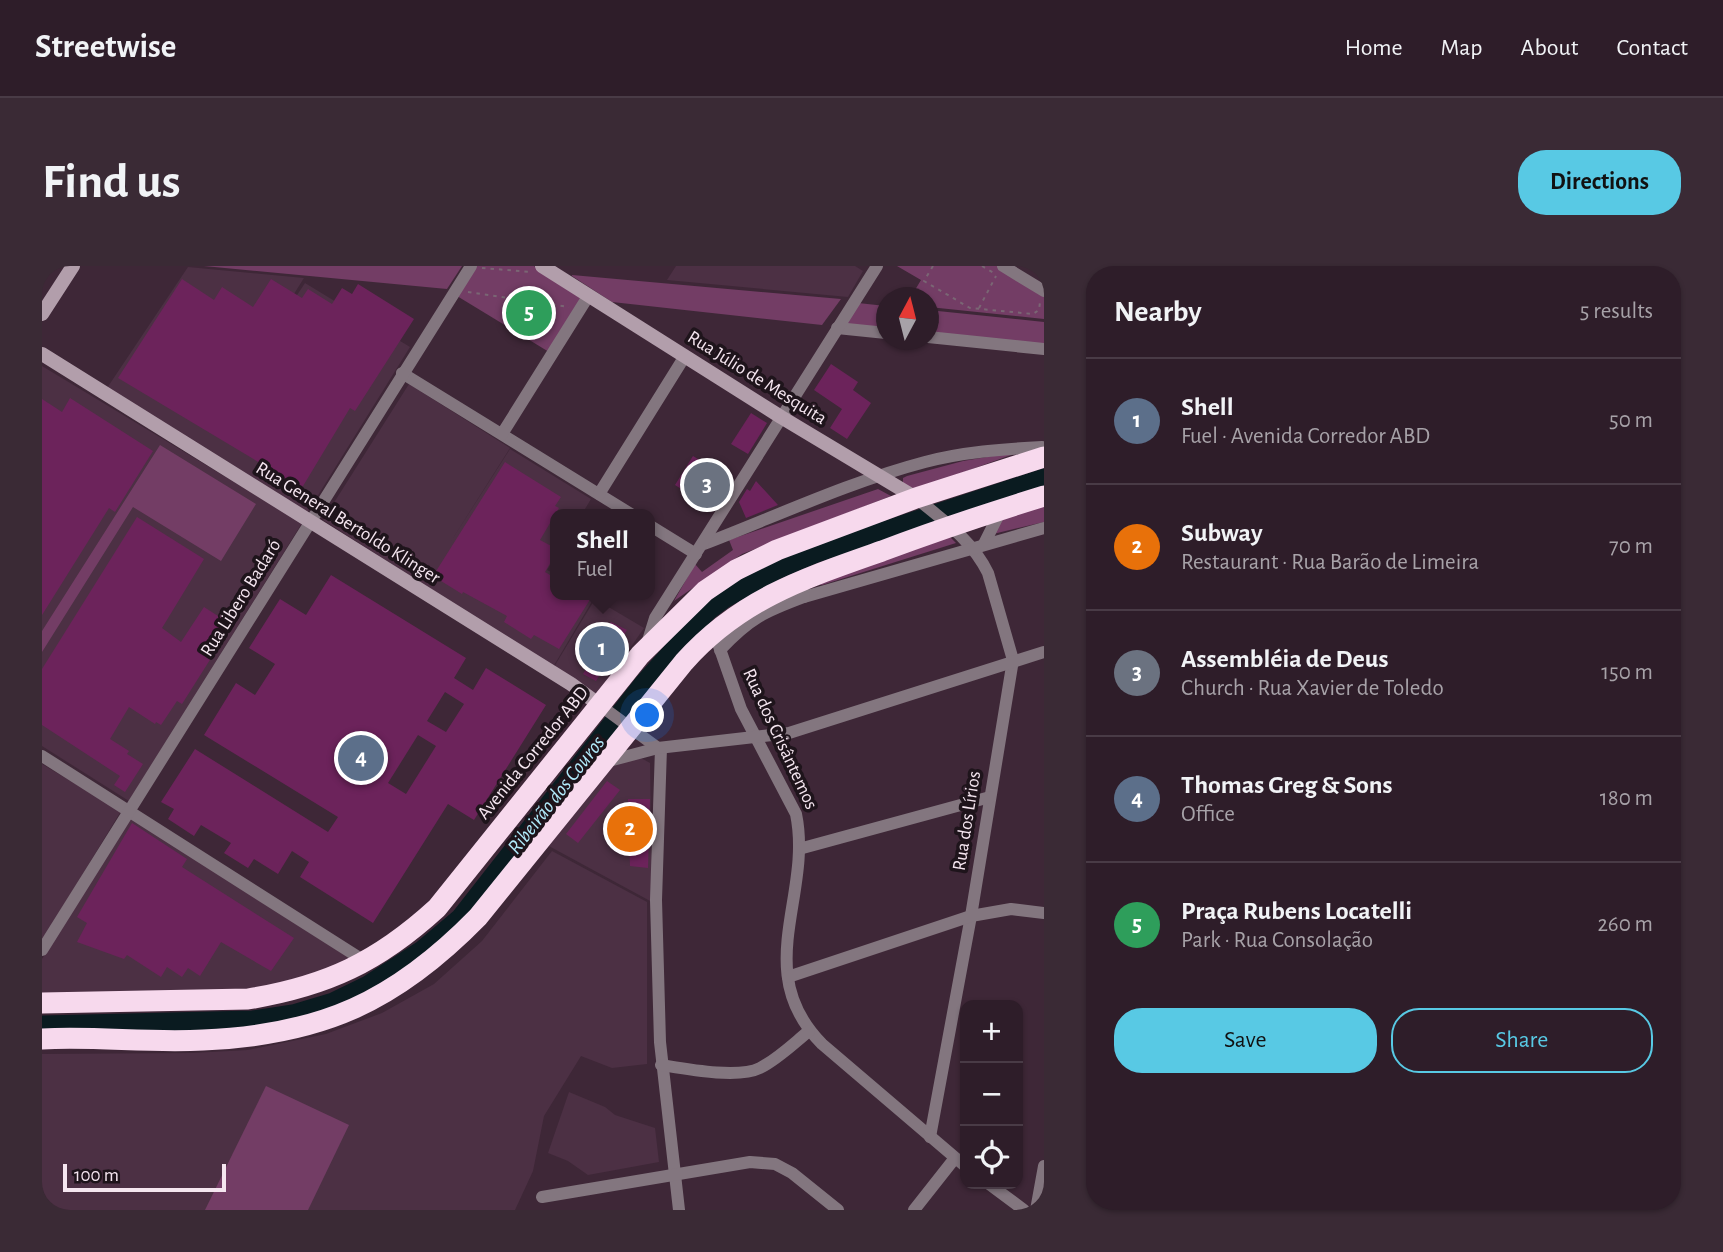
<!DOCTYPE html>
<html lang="en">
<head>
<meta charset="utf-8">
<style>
	:root { --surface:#2e1d29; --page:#3a2a35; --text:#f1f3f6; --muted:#a7a2a8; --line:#493b46; --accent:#58c9e4 }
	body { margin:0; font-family:"Alegreya Sans",sans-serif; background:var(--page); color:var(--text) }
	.controls { position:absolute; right:21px; bottom:21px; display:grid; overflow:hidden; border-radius:14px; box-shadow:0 2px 5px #0004 }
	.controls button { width:63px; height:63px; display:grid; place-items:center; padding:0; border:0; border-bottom:2px solid var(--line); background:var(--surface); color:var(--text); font:35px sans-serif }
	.compass { position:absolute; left:834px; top:21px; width:63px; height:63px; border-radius:50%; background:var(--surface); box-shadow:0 2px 5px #0004; rotate:7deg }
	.scale { position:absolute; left:21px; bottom:18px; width:163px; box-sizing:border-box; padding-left:7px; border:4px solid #f5e6f0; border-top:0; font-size:19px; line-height:24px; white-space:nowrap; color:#f5e6f0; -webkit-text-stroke:5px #1e141b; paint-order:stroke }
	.you { position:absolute; left:606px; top:450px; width:24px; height:24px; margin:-18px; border:5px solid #fff; border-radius:50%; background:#1a73e8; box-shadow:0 0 0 10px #1a73e833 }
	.badge { display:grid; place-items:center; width:46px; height:46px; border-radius:50%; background:var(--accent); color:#fff; font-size:23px; font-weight:700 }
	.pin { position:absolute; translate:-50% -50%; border:4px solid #fff; box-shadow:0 2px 7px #0006 }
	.popup { position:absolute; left:508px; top:243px; width:105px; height:91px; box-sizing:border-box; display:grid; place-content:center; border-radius:14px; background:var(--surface); filter:drop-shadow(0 2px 5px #0005); font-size:23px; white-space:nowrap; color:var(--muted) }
	.popup b { font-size:26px; color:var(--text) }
	.popup::after { content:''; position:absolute; left:50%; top:100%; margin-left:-14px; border:14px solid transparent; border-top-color:var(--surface) }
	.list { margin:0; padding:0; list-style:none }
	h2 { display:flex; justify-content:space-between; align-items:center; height:91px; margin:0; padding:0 28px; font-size:30px }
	h2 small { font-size:23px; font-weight:400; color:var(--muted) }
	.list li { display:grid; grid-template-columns:46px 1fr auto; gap:21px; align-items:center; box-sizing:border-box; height:126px; padding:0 28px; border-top:2px solid var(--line) }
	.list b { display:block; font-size:26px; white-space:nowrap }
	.list p { margin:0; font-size:23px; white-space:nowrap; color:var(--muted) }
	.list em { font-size:23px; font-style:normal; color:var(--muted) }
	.actions { display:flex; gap:14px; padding:21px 28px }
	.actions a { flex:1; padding:16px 0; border:2px solid var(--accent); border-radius:28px; text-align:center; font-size:24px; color:var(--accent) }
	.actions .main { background:var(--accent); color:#111 }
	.icon { flex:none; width:38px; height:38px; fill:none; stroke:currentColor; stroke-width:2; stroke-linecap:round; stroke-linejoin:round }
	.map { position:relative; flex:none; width:1002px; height:944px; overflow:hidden; border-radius:28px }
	header { display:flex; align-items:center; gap:42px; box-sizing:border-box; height:98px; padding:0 35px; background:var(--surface); border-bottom:2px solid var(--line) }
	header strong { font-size:33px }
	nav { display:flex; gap:38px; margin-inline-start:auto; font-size:24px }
	.intro { display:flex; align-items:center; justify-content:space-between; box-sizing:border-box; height:168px; padding:0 42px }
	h1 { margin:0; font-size:49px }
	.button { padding:18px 32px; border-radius:28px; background:var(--accent); color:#111; font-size:24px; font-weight:700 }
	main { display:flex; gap:42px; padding:0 42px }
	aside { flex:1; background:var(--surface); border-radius:28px; box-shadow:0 2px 5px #0004 }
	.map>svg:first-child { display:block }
	.built { fill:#4c3044 }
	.green { fill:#733d65 }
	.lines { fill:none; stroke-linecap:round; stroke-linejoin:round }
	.river { stroke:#0a1b20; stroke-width:19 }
	.building { fill:#6c235b; fill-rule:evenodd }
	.path { stroke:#7a6674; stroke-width:2; stroke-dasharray:3.5 5; stroke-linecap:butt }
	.street { stroke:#83767f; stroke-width:12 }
	.secondary { stroke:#b29eab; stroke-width:14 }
	.highway { stroke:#f7d9ed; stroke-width:21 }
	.labels { text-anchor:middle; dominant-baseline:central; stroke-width:7; stroke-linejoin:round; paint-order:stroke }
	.street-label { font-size:19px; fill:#f5e6f0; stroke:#1e141b }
	.water-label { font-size:21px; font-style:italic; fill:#b1eafa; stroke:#1e141b }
</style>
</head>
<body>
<header>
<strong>Streetwise</strong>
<nav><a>Home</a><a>Map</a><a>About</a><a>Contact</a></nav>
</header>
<div class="intro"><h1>Find us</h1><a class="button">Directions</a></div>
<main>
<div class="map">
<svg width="1002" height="944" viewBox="0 0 1002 944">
	<rect width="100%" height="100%" fill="#3e2737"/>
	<g class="built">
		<polygon points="634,0 813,0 821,5 806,31 625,14"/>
		<polygon points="146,1 262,12 177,147 263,17 368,81 265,247 65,122"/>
		<polygon points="0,100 260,257 87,535 0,480"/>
		<polygon points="367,118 468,182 406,280 468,183 549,233 540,248 513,248 513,291 505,304 513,308 513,329 547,329 552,332 511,401 281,254"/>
		<polygon points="553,333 602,362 556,428 546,425 512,401"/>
		<polygon points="599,492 608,497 610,636 505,579 568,499"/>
		<polygon points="0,498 79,545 0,675"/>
		<polygon points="89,552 310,694 221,725 0,732 0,693"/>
		<polygon points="510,585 605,636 605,798 570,802 539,790 502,850 491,905 473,944 0,944 0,788 150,787 206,784 284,768 340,747 392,718 440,675"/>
		<polygon points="527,826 563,841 573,849 613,862 617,896 546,909 526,895 506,887"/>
	</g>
	<g class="green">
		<polygon points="162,0 420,0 405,23"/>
		<polygon points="434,0 492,0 541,30 507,86 415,30"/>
		<polygon points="855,0 956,0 1002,28 1002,53 887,41 886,32 875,31 870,29 879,14"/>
		<polygon points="530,10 530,9 799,33 780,59 570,36"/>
		<polygon points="816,37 844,40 844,66 801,62"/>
		<polygon points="886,44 1002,56 1002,80 887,70"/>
		<polygon points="118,179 214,238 179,295 91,241 0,386 0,365"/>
		<polygon points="980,185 872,224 861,220 861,212 865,210 921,195"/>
		<polygon points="836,223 849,230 700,288 632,335 653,298 660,306 691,284 687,274"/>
		<polygon points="1002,240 1002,256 951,268 959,253"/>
		<polygon points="903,266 914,277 780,319 777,318"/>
		<polygon points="224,820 307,859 266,944 163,944"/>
	</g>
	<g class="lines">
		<polyline class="river" points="0,759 211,754 251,748 291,736 326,719 380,684 418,652 601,418 666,345 682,333 737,303 772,288 1002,212"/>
	</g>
	<g class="building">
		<polygon points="140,13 172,34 180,21 211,41 229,13 260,32 266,23 290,38 300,22 310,28 316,18 372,53 313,145 308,142 255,230 218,208 223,200 76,112"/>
		<polygon points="789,98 816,116 811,124 829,137 805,173 788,162 800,143 772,124"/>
		<polygon points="28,132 111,185 73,246 67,242 0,349 0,133 20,146"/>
		<polygon points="709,147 725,157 706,188 689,178"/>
		<polygon points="651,190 690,214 671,243 633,219"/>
		<polygon points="463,196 519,231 513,240 517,242 498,274 513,282 513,289 503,306 513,312 513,329 544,329 549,332 517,383 492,369 489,373 462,356 465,350 421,326 420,328 391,310"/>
		<polygon points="714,215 736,239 704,252 697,236 705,223 708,225"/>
		<polygon points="95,251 162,293 120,362 139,376 162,341 190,359 140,438 135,435 119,459 114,456 113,458 87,441 68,473 87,485 85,488 101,498 83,526 72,519 78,510 0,459 0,403"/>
		<path d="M289,309L424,392L412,412L431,424L444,402L504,439L432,554L406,538L331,657L258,611L267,596L250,585L236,608L212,593L206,602L182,587L189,577L159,559L152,570L126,553L132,543L119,536L153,483L286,566L296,551L162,469L194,417L213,429L233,398L207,382L238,333L264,349ZM403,426L422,438L404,466L385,455ZM376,469L394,480L364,528L346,517Z"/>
		<polygon points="569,356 585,364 554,415 541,408 553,387 543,379 553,363 562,366"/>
		<polygon points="565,515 578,524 536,577 524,568"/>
		<polygon points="586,533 608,533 606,602 588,600"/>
		<polygon points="90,557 145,593 140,601 252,672 229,705 179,676 158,710 146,702 140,711 125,701 119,711 85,689 82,693 35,676 45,657 35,651"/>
	</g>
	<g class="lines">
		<g class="path">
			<polyline points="891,0 882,15 928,42 991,48 997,44 998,36"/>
			<polyline points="940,0 952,7"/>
			<polyline points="440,2 490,6"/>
			<polyline points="426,26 527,41"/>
			<polyline points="937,42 954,10"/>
		</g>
		<g class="street">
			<polyline points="961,0 1002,25"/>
			<polyline points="795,62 844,67"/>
			<polyline points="886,71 1002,83"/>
			<polyline points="360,107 589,248"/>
			<polyline points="460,168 547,29"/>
			<polyline points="557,228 643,90"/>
			<path d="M874,232C902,255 930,274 946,307L971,394L929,650L888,871"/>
			<polyline points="607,259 654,288"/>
			<path d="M662,278C735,250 807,216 883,196C921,186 961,183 1000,181"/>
			<polyline points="942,278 959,244"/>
			<polyline points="758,314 762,331 1002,262"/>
			<path d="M672,366L699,443L754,548C771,630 708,705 780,778L923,900"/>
			<polyline points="604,381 613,352 835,0"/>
			<path d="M678,384C708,352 722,346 762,331"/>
			<polyline points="559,440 616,482"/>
			<polyline points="619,482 614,634 618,776 637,944"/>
			<polyline points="0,490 324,696"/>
			<polyline points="563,496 616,482 747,467 1002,386"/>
			<polyline points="757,583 948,531"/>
			<polyline points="0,684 429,0"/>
			<polyline points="746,711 929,650 969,643 1002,647"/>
			<path d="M619,799C644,803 696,813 718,802C736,793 752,777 767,765"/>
			<polyline points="947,918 982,944"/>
			<polyline points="500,931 708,896 733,898 750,907 796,944"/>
			<polyline points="872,944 913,892"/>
			<polyline points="994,944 1002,900"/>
		</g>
		<g class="secondary">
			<polyline points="500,0 739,151 874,232"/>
			<polyline points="0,48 31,0"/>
			<polyline points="0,88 529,418 559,440"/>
		</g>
		<g class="highway">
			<path d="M0,737L206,733C285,720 336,696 395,642L598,389L663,325L694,304L735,284L874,232L1002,191"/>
			<path d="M0,773C53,770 107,777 161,774C279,769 353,736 436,651L642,396C698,333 763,312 840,285C893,265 947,247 1002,230"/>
		</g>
	</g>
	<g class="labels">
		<g class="street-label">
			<text transform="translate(715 112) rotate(32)">Rua Júlio de Mesquita</text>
			<text transform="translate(306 257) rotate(32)">Rua General Bertoldo Klinger</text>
			<text transform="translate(199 332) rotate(-58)">Rua Libero Badaró</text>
			<text transform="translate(738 473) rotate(65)">Rua dos Crisântemos</text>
			<text transform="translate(491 487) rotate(-51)">Avenida Corredor ABD</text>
			<text transform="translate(925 555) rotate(-81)">Rua dos Lírios</text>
		</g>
		<g class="water-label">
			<text transform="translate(514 529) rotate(-52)">Ribeirão dos Couros</text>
		</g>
	</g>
</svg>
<div class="controls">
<button>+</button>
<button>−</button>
<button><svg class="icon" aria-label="locate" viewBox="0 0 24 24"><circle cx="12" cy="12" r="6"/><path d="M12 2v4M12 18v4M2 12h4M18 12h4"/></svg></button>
</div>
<svg class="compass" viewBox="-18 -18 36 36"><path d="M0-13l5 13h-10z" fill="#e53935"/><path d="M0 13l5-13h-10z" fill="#a7a2a8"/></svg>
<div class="scale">100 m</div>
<div class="you"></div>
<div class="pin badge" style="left:560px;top:383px;background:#5c6f8a">1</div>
<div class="popup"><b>Shell</b>Fuel</div>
<div class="pin badge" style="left:588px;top:563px;background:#e8710a">2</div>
<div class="pin badge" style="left:665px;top:219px;background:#6b7280">3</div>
<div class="pin badge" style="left:319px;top:492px;background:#5c6f8a">4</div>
<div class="pin badge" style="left:487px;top:47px;background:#2e9e5b">5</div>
</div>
<aside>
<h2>Nearby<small>5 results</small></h2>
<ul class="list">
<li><span class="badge" style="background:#5c6f8a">1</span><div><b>Shell</b><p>Fuel · Avenida Corredor ABD</p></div><em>50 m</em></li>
<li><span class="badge" style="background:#e8710a">2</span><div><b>Subway</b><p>Restaurant · Rua Barão de Limeira</p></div><em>70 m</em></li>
<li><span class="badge" style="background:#6b7280">3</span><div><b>Assembléia de Deus</b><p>Church · Rua Xavier de Toledo</p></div><em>150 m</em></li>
<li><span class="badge" style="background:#5c6f8a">4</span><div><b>Thomas Greg &amp; Sons</b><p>Office</p></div><em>180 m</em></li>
<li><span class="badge" style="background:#2e9e5b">5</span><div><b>Praça Rubens Locatelli</b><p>Park · Rua Consolação</p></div><em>260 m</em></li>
</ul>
<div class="actions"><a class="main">Save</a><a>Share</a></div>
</aside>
</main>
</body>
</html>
